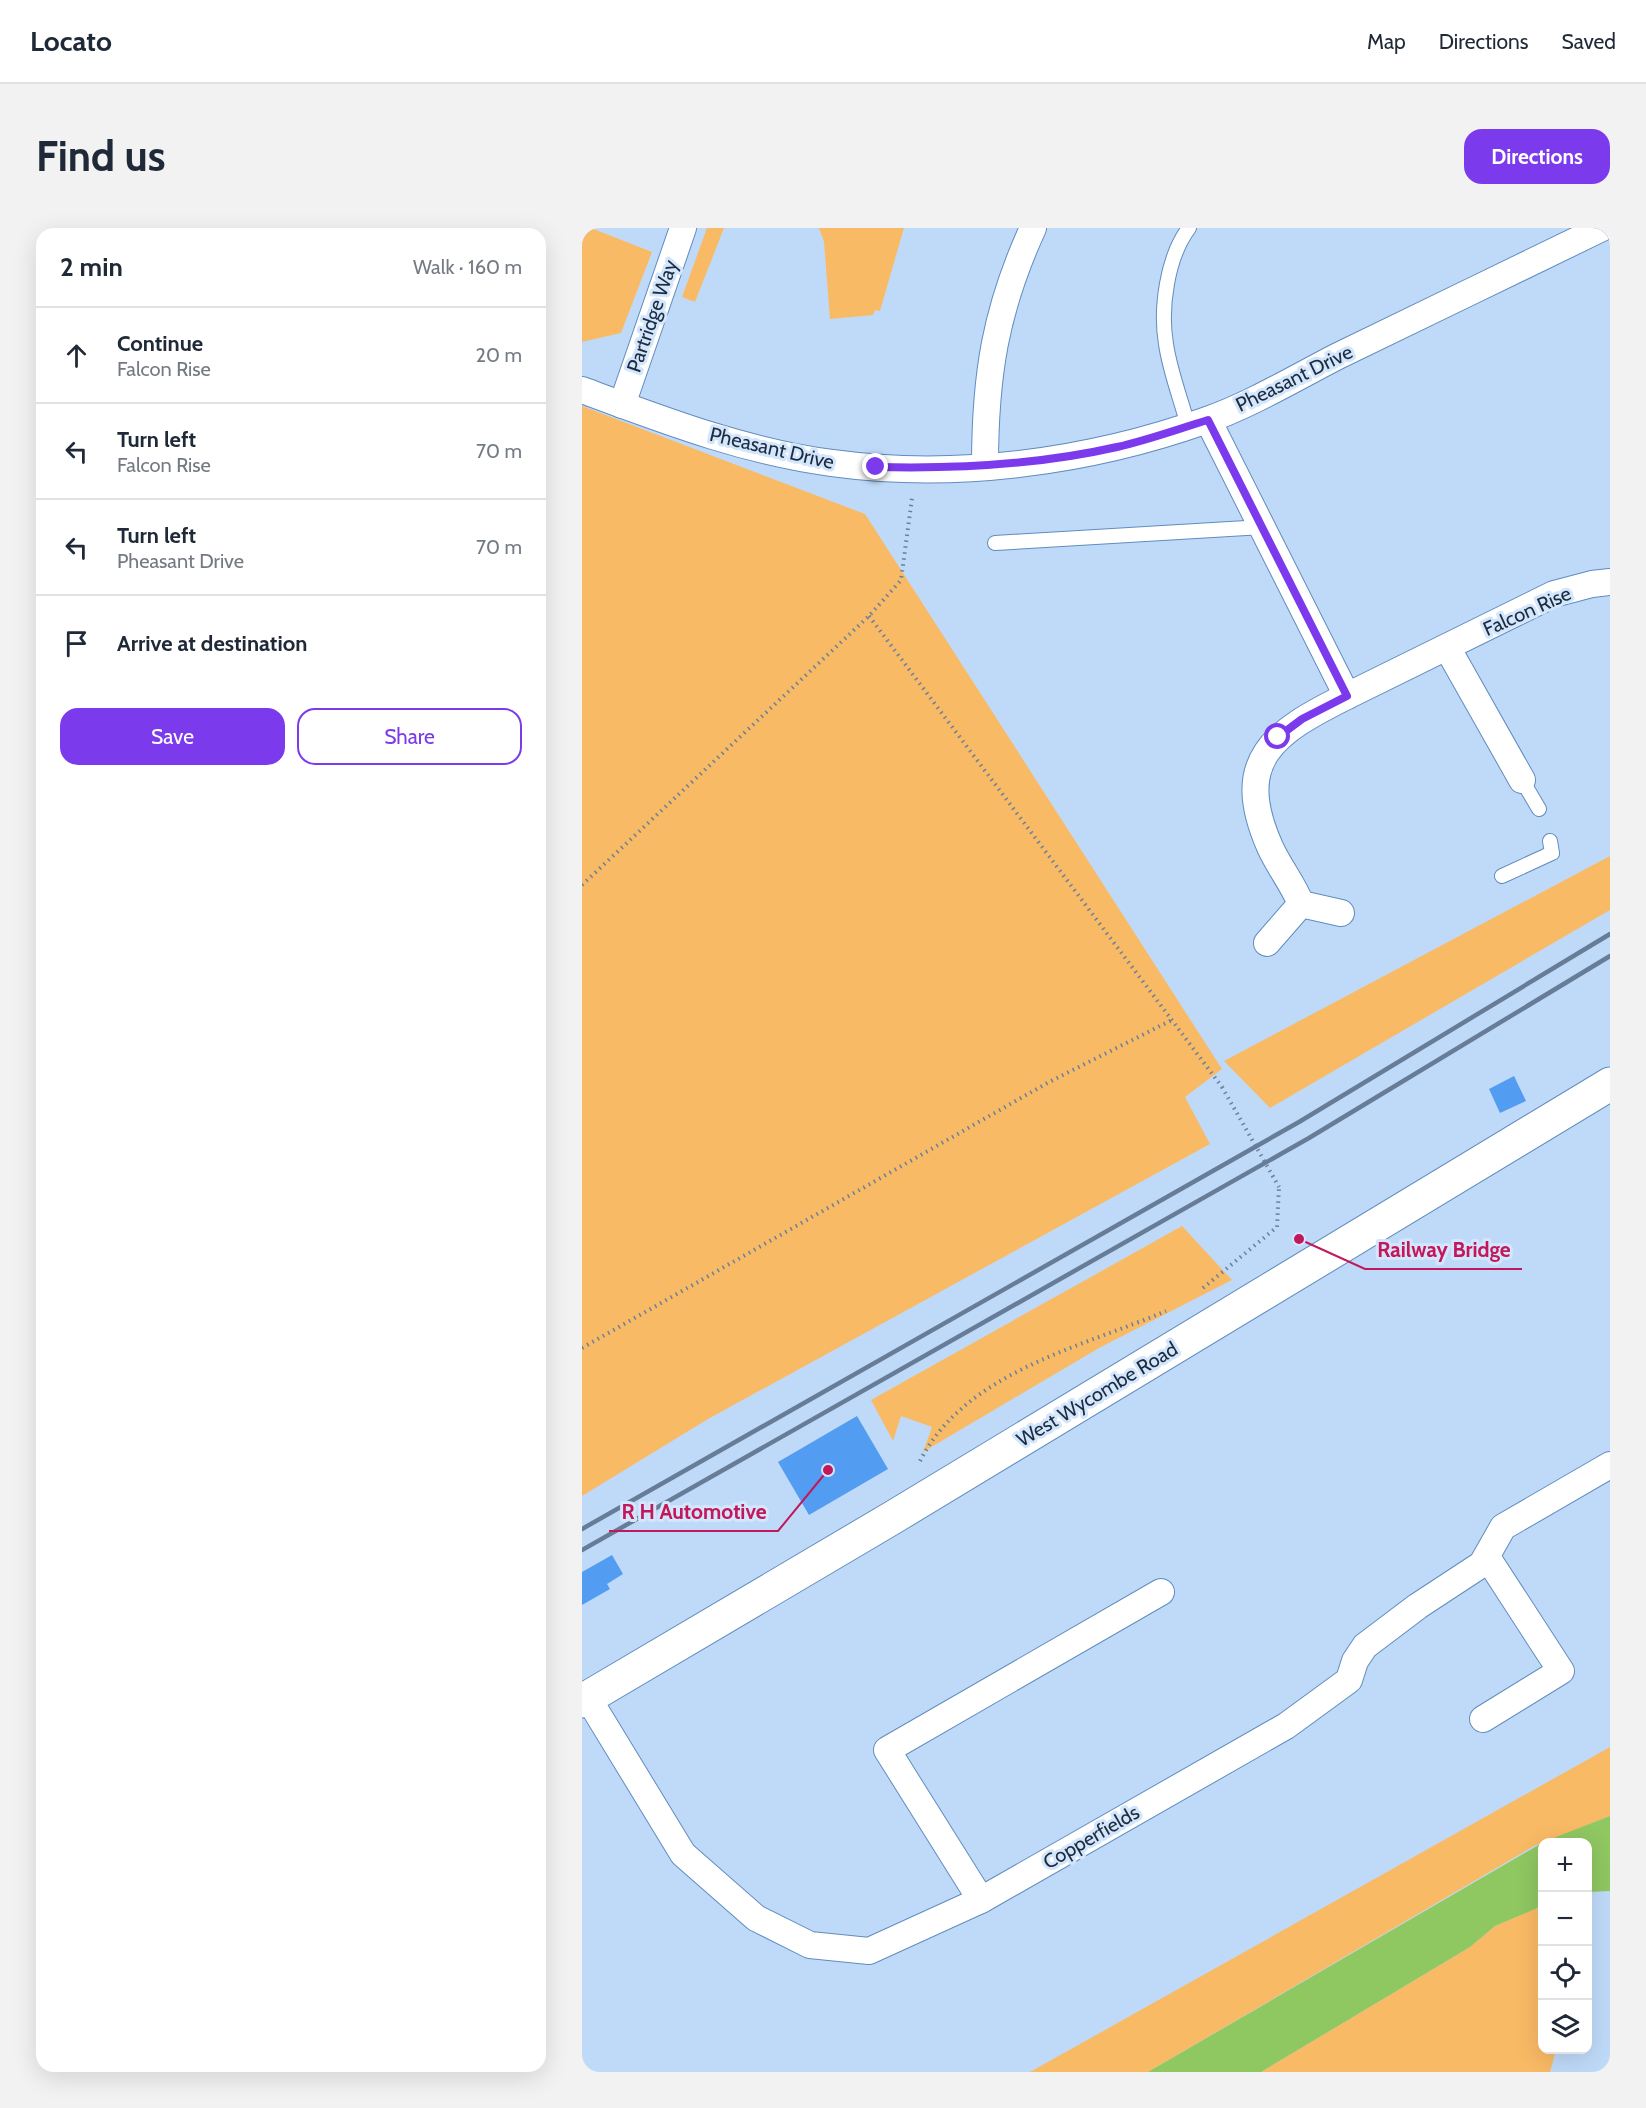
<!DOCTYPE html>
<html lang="en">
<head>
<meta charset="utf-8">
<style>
	:root { --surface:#fff; --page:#f2f2f3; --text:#1f2937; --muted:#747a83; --line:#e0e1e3; --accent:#7c3aed }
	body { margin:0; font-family:Cabin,sans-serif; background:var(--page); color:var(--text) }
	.controls { position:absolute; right:18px; bottom:18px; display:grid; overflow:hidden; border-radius:12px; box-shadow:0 6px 24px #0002 }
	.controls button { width:54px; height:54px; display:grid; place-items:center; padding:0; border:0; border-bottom:2px solid var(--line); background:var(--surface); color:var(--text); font:30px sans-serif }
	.stop { position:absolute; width:18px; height:18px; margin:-14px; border:4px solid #7c3aed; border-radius:50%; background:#fff }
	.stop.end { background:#7c3aed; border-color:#fff; box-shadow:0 2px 6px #0008 }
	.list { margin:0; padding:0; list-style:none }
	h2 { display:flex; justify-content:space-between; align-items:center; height:78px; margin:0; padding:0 24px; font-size:26px }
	h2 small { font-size:20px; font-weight:400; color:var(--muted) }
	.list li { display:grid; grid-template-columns:39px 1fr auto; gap:18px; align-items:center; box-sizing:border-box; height:96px; padding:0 24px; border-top:2px solid var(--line) }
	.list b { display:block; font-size:22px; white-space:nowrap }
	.list p { margin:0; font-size:20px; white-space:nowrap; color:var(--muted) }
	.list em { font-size:20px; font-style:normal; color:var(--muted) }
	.actions { display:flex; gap:12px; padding:18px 24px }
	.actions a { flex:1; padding:14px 0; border:2px solid var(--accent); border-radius:18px; text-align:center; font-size:21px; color:var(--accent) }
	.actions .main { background:var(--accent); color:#fff }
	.icon { flex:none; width:33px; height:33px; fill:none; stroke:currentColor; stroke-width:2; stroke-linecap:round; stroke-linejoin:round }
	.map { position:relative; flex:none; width:1028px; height:1844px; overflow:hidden; border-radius:18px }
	header { display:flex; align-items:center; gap:36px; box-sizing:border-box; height:84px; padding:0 30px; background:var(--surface); border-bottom:2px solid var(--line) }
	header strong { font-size:28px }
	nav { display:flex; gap:33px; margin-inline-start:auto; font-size:21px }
	.intro { display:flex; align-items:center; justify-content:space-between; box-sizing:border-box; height:144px; padding:0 36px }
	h1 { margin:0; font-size:42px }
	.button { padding:15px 27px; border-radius:18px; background:var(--accent); color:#fff; font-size:21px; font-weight:700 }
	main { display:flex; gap:36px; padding:0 36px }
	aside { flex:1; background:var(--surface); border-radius:18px; box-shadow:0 6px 24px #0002 }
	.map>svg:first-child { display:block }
	.green { fill:#f9ba65 }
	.water { fill:#8fc761 }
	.building { fill:#529df1 }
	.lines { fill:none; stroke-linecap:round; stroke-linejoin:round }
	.service-casing { stroke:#618cbd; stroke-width:16 }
	.minor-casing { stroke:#618cbd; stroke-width:28 }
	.trunk-casing { stroke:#618cbd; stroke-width:35 }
	.path { stroke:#6a809a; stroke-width:4; stroke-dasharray:1.5 4.5; stroke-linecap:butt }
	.service { stroke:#fff; stroke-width:14 }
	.minor { stroke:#fff; stroke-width:26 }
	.trunk { stroke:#fff; stroke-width:33 }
	.rail { stroke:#677c96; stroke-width:4.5 }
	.path-bridge { stroke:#6a809a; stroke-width:4; stroke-dasharray:1.5 4.5; stroke-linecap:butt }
	.route { stroke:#7c3aed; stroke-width:8 }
	.labels { text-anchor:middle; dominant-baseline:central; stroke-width:6; stroke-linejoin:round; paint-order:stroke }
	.street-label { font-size:20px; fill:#1b2c41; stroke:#d4e6fb }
	.leader { fill:none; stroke:#c2185b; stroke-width:2 }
	.callout-dot { fill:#c2185b; stroke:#d4e6fb; stroke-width:2 }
	.callout-label { font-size:21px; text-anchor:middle; font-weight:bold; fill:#c2185b; stroke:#d4e6fb; stroke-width:6; stroke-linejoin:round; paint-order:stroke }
</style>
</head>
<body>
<header>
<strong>Locato</strong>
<nav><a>Map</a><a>Directions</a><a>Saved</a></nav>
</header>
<div class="intro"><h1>Find us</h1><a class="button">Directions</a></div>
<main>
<aside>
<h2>2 min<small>Walk · 160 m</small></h2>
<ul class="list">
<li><svg class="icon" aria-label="ahead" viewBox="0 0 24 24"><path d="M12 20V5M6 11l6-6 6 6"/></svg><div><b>Continue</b><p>Falcon Rise</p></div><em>20 m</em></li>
<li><svg class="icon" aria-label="left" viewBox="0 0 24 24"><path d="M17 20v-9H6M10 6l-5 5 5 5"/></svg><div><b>Turn left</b><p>Falcon Rise</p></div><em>70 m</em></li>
<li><svg class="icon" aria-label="left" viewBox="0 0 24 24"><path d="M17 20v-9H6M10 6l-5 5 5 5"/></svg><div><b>Turn left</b><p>Pheasant Drive</p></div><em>70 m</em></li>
<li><svg class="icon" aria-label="arrive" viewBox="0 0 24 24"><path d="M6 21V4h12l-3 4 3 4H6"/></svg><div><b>Arrive at destination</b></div></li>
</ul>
<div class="actions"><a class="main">Save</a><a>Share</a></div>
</aside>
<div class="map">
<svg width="1028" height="1844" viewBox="0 0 1028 1844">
	<rect width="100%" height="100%" fill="#bfdaf9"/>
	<g class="green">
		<polygon points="0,0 9,0 70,24 39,105 0,114"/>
		<polygon points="125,0 142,0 113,74 100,69"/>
		<polygon points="237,0 322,0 298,83 293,82 291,87 248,91 242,14"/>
		<polygon points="0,178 283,286 640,841 603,869 628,916 126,1191 0,1268"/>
		<polygon points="1028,628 1028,682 688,880 642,833"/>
		<polygon points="600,998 650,1052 517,1120 341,1224 350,1199 319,1188 311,1213 289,1172"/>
		<polygon points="1028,1519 1028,1588 952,1618 566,1844 448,1844"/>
		<polygon points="954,1680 960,1684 960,1822 974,1822 968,1844 679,1844 888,1719 913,1698"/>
	</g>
	<g class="water">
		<polygon points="1028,1588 1028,1663 1006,1664 1005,1614 961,1614"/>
		<polygon points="960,1615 960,1678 913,1698 888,1719 679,1844 566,1844"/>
	</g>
	<g class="building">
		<polygon points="932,848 944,873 918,885 907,861"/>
		<polygon points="275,1188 306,1241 227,1287 196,1234"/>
		<polygon points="30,1327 41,1346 25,1356 28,1361 0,1377 0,1344"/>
	</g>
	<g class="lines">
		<defs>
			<g id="service">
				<path d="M606,198C599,171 588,144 584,116C578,81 585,29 607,0"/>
				<polyline points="413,315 681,299"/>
				<polyline points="940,552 957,581"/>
				<polyline points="920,648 970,625 968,613"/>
			</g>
			<g id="minor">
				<path d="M0,162C81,192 164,224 250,235C374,252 507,234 625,192C668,177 715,149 756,128C844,85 932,43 1020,0"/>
				<polyline points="40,177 101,0"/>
				<path d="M626,192L765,468C693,504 649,531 688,619C697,639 711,656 719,676"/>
				<path d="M403,238C403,148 413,83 451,0"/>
				<polyline points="866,421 940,552"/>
				<polyline points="765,468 972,366 1010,356 1028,354"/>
				<polyline points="685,715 719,676 759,685"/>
				<polyline points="6,1470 101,1626 174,1690 228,1717 287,1723 399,1672 704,1498 767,1452 773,1433 783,1418 836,1378 900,1336 921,1299 1028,1237"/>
				<polyline points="901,1491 979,1443 905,1329"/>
				<polyline points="399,1672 305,1522 579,1364"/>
			</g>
			<polyline id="trunk" points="0,1473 310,1290 1028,856"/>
		</defs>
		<use href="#service" class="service-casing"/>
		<use href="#minor" class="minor-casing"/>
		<use href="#trunk" class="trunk-casing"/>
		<g class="path">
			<polyline points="287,388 640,859"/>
			<polyline points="0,657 287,388 319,352 330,270"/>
			<polyline points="621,1060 695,999 697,959"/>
			<polyline points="0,1120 467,854 590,792"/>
			<path d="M338,1233C383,1144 500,1119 584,1083"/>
		</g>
		<use href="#service" class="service"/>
		<use href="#minor" class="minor"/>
		<use href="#trunk" class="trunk"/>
		<g class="rail">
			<polyline points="0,1301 717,894 1028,706"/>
			<polyline points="0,1322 727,910 1028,728"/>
		</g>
		<polyline class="path-bridge" points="640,859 697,959"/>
	</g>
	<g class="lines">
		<path class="route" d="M294,239C375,241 456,237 535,219C566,212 596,201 626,192L765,468L720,491L696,509"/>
	</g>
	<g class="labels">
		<g class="street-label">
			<text transform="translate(70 88) rotate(-71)">Partridge Way</text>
			<text transform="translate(712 150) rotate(-26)">Pheasant Drive</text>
			<text transform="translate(190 220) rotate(13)">Pheasant Drive</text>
			<text transform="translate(945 383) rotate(-24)">Falcon Rise</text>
			<text transform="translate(515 1166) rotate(-31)">West Wycombe Road</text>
			<text transform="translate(509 1609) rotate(-30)">Copperfields</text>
		</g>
	</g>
	<path class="leader" d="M717 1011L783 1041H940M246 1242L196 1303H27"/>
	<g class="callout-dot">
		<circle cx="717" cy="1011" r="6"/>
		<circle cx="246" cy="1242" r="6"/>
	</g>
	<g class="callout-label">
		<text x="862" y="1029">Railway Bridge</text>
		<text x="112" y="1291">R H Automotive</text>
	</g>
</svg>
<div class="controls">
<button>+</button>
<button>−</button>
<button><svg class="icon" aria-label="locate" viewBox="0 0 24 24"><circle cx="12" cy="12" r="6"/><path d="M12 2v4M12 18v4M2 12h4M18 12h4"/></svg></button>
<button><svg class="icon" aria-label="layers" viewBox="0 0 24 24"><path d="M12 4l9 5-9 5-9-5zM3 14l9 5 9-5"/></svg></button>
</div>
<div class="stop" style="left:696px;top:509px"></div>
<div class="stop end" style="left:294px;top:239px"></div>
</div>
</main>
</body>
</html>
